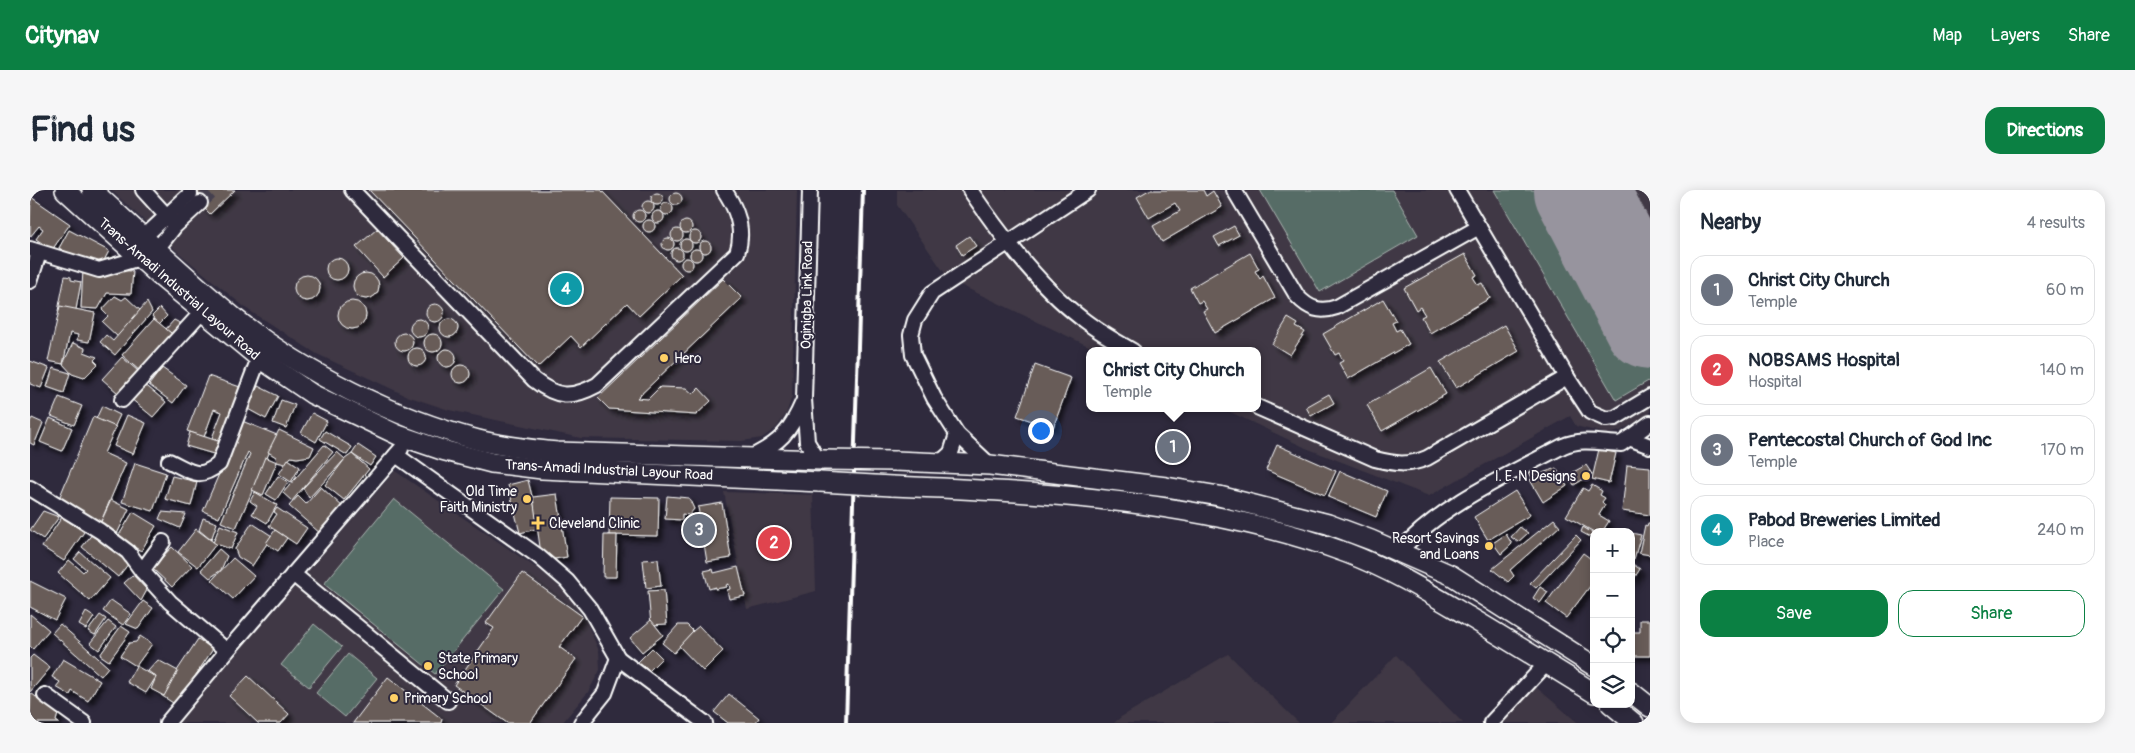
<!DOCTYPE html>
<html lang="en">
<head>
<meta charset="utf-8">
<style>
	:root { --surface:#fff; --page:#f6f6f7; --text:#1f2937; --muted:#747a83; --line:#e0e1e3; --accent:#0b8043 }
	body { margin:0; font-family:Pangolin,sans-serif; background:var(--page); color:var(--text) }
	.controls { position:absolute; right:15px; bottom:15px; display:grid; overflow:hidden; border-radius:10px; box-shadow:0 2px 12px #0003 }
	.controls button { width:45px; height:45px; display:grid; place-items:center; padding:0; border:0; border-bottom:1px solid var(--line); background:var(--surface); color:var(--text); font:25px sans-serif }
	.you { position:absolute; left:1010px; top:240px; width:18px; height:18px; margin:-12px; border:4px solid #fff; border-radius:50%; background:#1a73e8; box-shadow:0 0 0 8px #1a73e833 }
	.badge { display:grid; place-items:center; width:32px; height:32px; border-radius:50%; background:var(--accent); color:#fff; font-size:16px; font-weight:700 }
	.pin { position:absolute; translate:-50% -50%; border:2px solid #fff; box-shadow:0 1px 5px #0006 }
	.popup { position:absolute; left:1056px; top:157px; width:175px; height:65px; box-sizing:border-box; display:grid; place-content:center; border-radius:10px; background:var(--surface); filter:drop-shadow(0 1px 4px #0005); font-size:16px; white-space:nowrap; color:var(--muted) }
	.popup b { font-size:19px; color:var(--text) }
	.popup::after { content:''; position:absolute; left:50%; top:100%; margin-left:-10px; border:10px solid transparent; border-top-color:var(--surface) }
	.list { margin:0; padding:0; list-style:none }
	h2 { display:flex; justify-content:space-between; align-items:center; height:65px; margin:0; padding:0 20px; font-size:21px }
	h2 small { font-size:16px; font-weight:400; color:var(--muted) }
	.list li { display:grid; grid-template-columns:32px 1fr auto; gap:15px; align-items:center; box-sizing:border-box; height:70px; margin:0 10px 10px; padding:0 10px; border:1px solid var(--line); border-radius:15px }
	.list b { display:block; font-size:19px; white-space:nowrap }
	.list p { margin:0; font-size:16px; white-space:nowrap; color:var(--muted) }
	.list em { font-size:16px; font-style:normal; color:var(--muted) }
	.actions { display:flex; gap:10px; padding:15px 20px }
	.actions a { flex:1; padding:11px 0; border:1px solid var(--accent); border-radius:15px; text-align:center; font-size:18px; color:var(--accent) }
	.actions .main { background:var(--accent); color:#fff }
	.icon { flex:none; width:28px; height:28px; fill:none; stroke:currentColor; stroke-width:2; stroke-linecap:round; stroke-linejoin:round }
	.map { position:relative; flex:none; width:1620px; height:533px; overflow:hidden; border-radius:15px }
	header { display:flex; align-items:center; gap:30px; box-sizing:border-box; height:70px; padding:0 25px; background:var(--accent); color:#fff }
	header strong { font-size:24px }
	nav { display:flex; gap:28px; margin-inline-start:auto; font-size:18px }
	.intro { display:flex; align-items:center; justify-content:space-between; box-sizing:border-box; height:120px; padding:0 30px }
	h1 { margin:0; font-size:35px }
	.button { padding:12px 22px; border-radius:15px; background:var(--accent); color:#fff; font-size:18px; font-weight:700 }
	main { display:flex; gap:30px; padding:0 30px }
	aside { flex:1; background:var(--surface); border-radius:15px; box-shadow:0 2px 12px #0003 }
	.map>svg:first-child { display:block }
	.built { fill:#403945 }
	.grass { fill:#576c66; stroke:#abb6b2 }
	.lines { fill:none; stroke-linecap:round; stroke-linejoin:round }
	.runway { stroke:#97949e; stroke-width:94 }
	.building { fill:#685c58; stroke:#fff; filter:url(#shadow) }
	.minor-tunnel { stroke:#443f50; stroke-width:14; stroke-dasharray:14 7; stroke-linecap:butt }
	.minor-casing { stroke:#fff; stroke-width:18 }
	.major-casing { stroke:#fff; stroke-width:22 }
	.minor { stroke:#2f2a3d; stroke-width:14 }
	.major { stroke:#2f2a3d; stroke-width:19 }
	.rail { stroke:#fff; stroke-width:4 }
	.major-bridge-casing { stroke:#fff; stroke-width:22; stroke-linecap:butt }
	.major-bridge { stroke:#2f2a3d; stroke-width:19 }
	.poi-dot { fill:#ffd166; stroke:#2f2a3d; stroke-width:2 }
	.labels { text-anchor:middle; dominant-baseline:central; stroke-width:4; stroke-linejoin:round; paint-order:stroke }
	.street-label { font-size:14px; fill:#fff; stroke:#2f2a3d }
	.poi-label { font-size:14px; fill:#fff; stroke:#2f2a3d; text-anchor:start }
</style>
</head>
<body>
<header>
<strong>Citynav</strong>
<nav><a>Map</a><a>Layers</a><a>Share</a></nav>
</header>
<div class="intro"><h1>Find us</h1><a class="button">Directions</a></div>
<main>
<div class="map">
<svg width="1620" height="533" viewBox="0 0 1620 533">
	<defs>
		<filter id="shadow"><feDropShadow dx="4.5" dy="4.5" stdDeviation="2.5" flood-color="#0009"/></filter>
	</defs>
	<rect width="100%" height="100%" fill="#2f2a3d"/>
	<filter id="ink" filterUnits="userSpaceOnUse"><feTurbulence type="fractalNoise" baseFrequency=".02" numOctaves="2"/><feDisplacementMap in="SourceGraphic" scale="10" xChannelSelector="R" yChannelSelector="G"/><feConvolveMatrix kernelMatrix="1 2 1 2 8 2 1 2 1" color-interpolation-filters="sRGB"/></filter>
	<g filter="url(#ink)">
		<g class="built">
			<polygon points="81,0 767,0 762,206 756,224 746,238 732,248 712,251 551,248 419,220 377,206 287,164 217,119 149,63"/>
			<polygon points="867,0 1620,0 1620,224 1590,241 1578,244 1546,236 1540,226 1399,306 1276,258 1192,218 1227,218 1227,161 1069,161 928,94 922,83 916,85 867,15"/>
			<polygon points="365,281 515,384 539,405 556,431 569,461 570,480 558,502 532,533 146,533"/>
			<polygon points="694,302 783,305 786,401 717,419"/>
			<polygon points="1198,464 1269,533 1084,533 1091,527"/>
			<polygon points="1366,465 1433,533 1301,533"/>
			<polygon points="1493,486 1548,533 1450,533"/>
		</g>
		<g class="grass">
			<polygon points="1230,0 1362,0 1388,45 1290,102"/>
			<polygon points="1464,0 1524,0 1608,162 1620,155 1620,190 1586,210"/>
			<polygon points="364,309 474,399 405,484 294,394"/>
			<polygon points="284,434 312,457 279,497 251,475"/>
			<polygon points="318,464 347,488 315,527 286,503"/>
		</g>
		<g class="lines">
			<polyline class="runway" points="1551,0 1620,132"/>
		</g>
		<g class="building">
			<polygon points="157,0 205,0 180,24"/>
			<polygon points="339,0 571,0 652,85 609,126 597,113 551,157 541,146 508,177"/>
			<polygon points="1119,0 1173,0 1176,6 1183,1 1192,17 1132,52 1123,36 1150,21 1145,13 1119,28 1107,7"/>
			<circle cx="646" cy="9" r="6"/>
			<circle cx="627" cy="9" r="6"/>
			<polygon points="1,7 40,34 22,60 6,49 13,39 9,36 0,47"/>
			<circle cx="618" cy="17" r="6"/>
			<circle cx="637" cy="19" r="6"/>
			<circle cx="609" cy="26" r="6"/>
			<circle cx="628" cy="27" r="6"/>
			<circle cx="619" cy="36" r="6"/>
			<circle cx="656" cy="37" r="6"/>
			<polygon points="1204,36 1209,45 1189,56 1184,47"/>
			<polygon points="347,39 374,68 353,87 326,57"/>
			<circle cx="647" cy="45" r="6"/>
			<polygon points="39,40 79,61 69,80 29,58"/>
			<circle cx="665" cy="47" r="6"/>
			<polygon points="939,46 946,56 932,65 926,55"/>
			<circle cx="638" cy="54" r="6"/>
			<circle cx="656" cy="55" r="6"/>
			<circle cx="675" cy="57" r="6"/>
			<circle cx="647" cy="64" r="6"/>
			<circle cx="666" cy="65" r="6"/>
			<polygon points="1220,63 1229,79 1225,81 1230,89 1233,86 1245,108 1185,143 1173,121 1177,119 1172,111 1168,113 1160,98"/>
			<polygon points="1435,64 1447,85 1443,87 1448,95 1452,93 1460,108 1400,143 1391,127 1395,125 1390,117 1386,120 1374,98"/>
			<circle cx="307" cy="79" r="11"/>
			<circle cx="657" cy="74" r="6"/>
			<polygon points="53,79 103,81 101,104 77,103 68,119 51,118"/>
			<circle cx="336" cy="96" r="13"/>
			<circle cx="277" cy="98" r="13"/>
			<polygon points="35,86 41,87 41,90 51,92 45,125 28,121"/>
			<polygon points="693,89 712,108 607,208 618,209 630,197 656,198 663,204 669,198 681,211 666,225 579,219 568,208"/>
			<polygon points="85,106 92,110 96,107 111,121 88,147 72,132 78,126 72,120"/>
			<polygon points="1353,109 1366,131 1362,133 1366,141 1370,139 1379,154 1318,189 1309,173 1313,171 1309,163 1305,165 1293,144"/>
			<circle cx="322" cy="125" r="14"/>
			<polygon points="117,112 122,122 85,165 70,152 76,145 83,151"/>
			<circle cx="405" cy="123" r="9"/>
			<polygon points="30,116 65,123 59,152 47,150 48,145 40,143 33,174 18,171"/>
			<polygon points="130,118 137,126 129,134 122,126"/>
			<polygon points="1258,128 1268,134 1266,137 1275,142 1260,165 1242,154"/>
			<circle cx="419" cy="138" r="9"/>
			<circle cx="389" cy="138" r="9"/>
			<polygon points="124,129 145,146 112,183 92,165"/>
			<polygon points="144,130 154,135 145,146 136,139"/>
			<polygon points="1474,135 1489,161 1426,198 1410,172"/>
			<circle cx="374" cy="152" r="9"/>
			<circle cx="403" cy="153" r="9"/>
			<polygon points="43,153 55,158 54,162 67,167 64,170 68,174 54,188 42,184 33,174"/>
			<circle cx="387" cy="167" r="9"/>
			<circle cx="417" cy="168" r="9"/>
			<polygon points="92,167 108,181 88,203 72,189"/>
			<polygon points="0,171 19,178 11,198 0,194"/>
			<circle cx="431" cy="184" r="9"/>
			<polygon points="1005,175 1041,188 1023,238 987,226"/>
			<polygon points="23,178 40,183 34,203 17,197"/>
			<polygon points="132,178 156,195 143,213 119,195"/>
			<polygon points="1401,178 1416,204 1352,241 1337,215"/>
			<polygon points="178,186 216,199 195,253 182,248 192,222 184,219 174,247 157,241"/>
			<polygon points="113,193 136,212 123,227 100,208"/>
			<polygon points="228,196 248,206 236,229 216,218"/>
			<polygon points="1299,204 1304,213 1281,226 1276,217"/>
			<polygon points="29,207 52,216 44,235 21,226"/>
			<polygon points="251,210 265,215 256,238 243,233"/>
			<polygon points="72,216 90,225 83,240 65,231"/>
			<polygon points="282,223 297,231 286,252 271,243"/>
			<polygon points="97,225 116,233 103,264 84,256"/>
			<polygon points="63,227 86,237 74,263 96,273 69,336 25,318"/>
			<polygon points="2,228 13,233 4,255 0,253 0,232"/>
			<polygon points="20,228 42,238 32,261 10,252"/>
			<polygon points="212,231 247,245 206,338 191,332 220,264 218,262 189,328 173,321"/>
			<polygon points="249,240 284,257 280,266 267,268 261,267 255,274 247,272 246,267 238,262"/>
			<polygon points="295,241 322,257 317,265 290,249"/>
			<polygon points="160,242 191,252 187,265 156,256"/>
			<polygon points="294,255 303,262 262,311 253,303"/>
			<polygon points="328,255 346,267 340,276 322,264"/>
			<polygon points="1247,255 1306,281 1295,305 1236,280"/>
			<polygon points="1569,259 1586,263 1579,293 1562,289"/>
			<polygon points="307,262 315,269 279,308 273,298"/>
			<polygon points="322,264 339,279 314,310 295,295 315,269"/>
			<polygon points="235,267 247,272 233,305 222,300"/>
			<polygon points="258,269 270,277 261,292 249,284"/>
			<polygon points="105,273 136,283 123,321 92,312"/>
			<polygon points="1556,275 1562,284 1544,295 1538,285"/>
			<polygon points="1597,275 1620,277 1620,325 1592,321"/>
			<polygon points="1507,278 1510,284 1526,278 1537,296 1513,312 1500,290 1502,288 1499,282"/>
			<polygon points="1310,281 1357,301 1346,327 1298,307"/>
			<polygon points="142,286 167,292 161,316 135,309"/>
			<polygon points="248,286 258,292 246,310 236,304"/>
			<polygon points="498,290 510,338 490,343 478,295"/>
			<polygon points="1562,295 1572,301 1570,305 1575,308 1572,312 1575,315 1569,325 1579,331 1572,342 1564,342 1536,326 1553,298 1558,301"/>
			<polygon points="291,297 314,318 291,344 259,316 268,306 276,314"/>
			<polygon points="1485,301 1500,325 1458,350 1444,327"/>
			<polygon points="225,302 247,315 237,333 222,324 227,316 220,311"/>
			<polygon points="527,304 537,367 512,371 503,307"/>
			<polygon points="637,306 659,308 664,319 659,325 652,324 652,330 635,329"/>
			<polygon points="580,307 629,308 628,346 579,345"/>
			<polygon points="81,310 99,319 85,348 69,336"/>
			<polygon points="692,313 701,368 677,372 668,317"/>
			<polygon points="247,318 277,338 266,354 239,336 247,324 244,322"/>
			<polygon points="13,321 29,327 13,349 0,340"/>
			<polygon points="103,322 126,336 111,361 88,347"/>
			<polygon points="132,322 156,324 150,338 129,329"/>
			<polygon points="32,327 54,342 34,371 12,357"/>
			<polygon points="173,328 187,333 181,350 169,340"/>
			<polygon points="1524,329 1530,336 1480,380 1484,386 1478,392 1462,379"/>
			<polygon points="222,333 242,346 222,376 208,367 205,359"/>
			<polygon points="1618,333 1620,333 1620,365 1609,363 1615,335 1617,336"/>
			<polygon points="190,335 208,342 201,359 183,353"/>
			<polygon points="1490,337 1498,343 1488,352 1481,347"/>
			<polygon points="1553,337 1564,344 1564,349 1551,342"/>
			<polygon points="166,339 186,354 168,377 148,362"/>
			<polygon points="245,340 257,348 248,361 236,353"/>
			<polygon points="63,343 99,373 88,387 52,357"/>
			<polygon points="1601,343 1611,345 1604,369 1601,368"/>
			<polygon points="1476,344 1482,354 1471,364 1463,353"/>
			<polygon points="574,345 587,345 586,387 573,387"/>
			<polygon points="1546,345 1551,350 1506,398 1500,393"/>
			<polygon points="142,357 162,376 142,397 122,378"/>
			<polygon points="189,359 197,366 191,380 180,388 171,380"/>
			<polygon points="50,362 80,388 60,411 28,383 39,370 53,382 56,379 44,369"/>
			<polygon points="1553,363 1564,371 1564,391 1536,428 1516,413"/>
			<polygon points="203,368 224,386 203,409 182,390"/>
			<polygon points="628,369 631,396 616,398 613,370"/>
			<polygon points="1601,373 1610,379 1601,393"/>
			<polygon points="708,377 715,406 699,409 697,400 700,399 699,394 696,395 697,397 685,399 686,397 679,399 674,381 683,379 684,383"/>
			<polygon points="492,383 552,426 529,457 546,469 500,533 477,533 424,495 464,438 456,433"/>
			<polygon points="103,385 117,400 111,411 94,393"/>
			<polygon points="0,391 36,409 25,430 0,417"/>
			<polygon points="1510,397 1518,402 1510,413 1503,408"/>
			<polygon points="634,400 637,434 621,435 618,401"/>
			<polygon points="81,410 101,424 93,435 73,421"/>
			<polygon points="113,411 123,418 108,439 96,434"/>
			<polygon points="56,422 64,427 56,439 49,435"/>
			<polygon points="0,424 19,440 3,459 0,456"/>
			<polygon points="70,425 76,429 65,445 58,441"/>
			<polygon points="621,430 633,445 612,462 600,448"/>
			<polygon points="1610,430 1620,430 1620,466 1601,466 1601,442 1610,442"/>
			<polygon points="78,431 86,437 69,460 60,453"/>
			<polygon points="30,434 78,477 71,486 22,443"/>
			<polygon points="648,435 657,435 663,441 644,463 632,453"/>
			<polygon points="91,436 100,442 79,471 70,465"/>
			<polygon points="669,436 693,461 673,481 649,456 663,441"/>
			<polygon points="110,446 122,454 106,476 90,466 99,453 106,452"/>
			<polygon points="168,449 183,459 146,515 131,505"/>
			<polygon points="622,458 632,468 618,482 608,472"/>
			<polygon points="3,465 20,478 0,502 0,468"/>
			<polygon points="33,469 70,491 58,511 42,501 40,505 26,497 30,492 22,487"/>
			<polygon points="128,470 148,481 134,506 121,499 126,487 118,481"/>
			<polygon points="106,476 126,487 116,503 97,492"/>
			<polygon points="218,486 259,524 251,533 228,533 199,506"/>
			<polygon points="358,487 412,529 411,533 323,533"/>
			<polygon points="1,503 6,507 10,503 29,520 26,531 29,533 0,533"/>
			<polygon points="699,504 729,528 725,533 698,533 684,522"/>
		</g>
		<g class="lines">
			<polyline class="minor-tunnel" points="170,13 184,0"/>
			<defs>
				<g id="minor">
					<polyline points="113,0 143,33"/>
					<path d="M322,0L504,190C527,208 541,209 567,195L707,63C715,40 707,19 694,0"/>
					<polyline points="780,0 774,209 777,252 788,270"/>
					<path d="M940,0C970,44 1008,95 1051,128C1067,141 1085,151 1103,161"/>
					<path d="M1204,0L1267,106C1279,119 1290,123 1307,117L1449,37"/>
					<polyline points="1427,0 1537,187 1560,222 1576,229 1585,228 1620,207"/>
					<polyline points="114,47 160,4"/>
					<polyline points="0,59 69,80 110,68"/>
					<polyline points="127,59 145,36 170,13"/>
					<polyline points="0,91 9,63"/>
					<polyline points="92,210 172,122"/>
					<path d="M1227,217L1345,269C1365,274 1378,276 1397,268L1537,187"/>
					<polyline points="1599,248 1620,256"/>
					<polyline points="366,265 508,366 537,391 560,419 588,468 675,533"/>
					<path d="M721,267C750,253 760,242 773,212"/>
					<path d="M139,271C161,281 168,291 189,274L229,168"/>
					<polyline points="911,272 921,263 927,244"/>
					<polyline points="960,275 927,244 904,208 883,165 881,145 885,130 902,103 1058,0"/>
					<polyline points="0,298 70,341 98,362 112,381 140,412 197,461"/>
					<path d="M1369,362C1410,315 1478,285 1533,256C1552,248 1570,253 1591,254L1620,233"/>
					<polyline points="112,381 133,352"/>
					<polyline points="263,384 418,511"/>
					<polyline points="15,505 54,533"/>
					<polyline points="137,533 197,461 371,259"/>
					<polyline points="551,533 575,503 588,468"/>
					<polyline points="1461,533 1517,473"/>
				</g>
				<g id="major">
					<polyline points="35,0 132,88 229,168 282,204 368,245 412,260 462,273 512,279 790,292"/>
					<path d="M62,0C109,43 156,88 206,129C274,183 365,228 448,250C474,257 500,259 527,262L793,270"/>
					<polyline points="865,271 960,275 1136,297 1189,306 1298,334 1341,350 1421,385 1564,476"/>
					<path d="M862,296C1013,302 1175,310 1317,363C1360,379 1399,403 1438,426C1480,451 1522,477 1564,503"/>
					<polyline points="1601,502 1620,517"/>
					<polyline points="1581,514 1604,533"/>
				</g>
			</defs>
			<use href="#minor" class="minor-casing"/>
			<use href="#major" class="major-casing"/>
			<use href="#minor" class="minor"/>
			<use href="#major" class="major"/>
			<polyline class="rail" points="816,533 833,0"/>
			<defs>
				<g id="major-bridge">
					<polyline points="793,270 865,271"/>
					<polyline points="790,292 862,296"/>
				</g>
			</defs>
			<use href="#major-bridge" class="major-bridge-casing"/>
			<use href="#major-bridge" class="major-bridge"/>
		</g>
	</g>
	<g class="poi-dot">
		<circle cx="634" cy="168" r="5"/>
		<circle cx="1556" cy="286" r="5"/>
		<circle cx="497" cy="309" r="5"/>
		<path d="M505.5 325.5h5v5h5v5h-5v5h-5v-5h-5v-5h5z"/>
		<circle cx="1459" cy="356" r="5"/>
		<circle cx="398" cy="476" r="5"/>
		<circle cx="364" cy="508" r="5"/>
	</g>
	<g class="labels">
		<g class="street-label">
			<text transform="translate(149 99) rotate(41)">Trans-Amadi Industrial Layour Road</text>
			<text transform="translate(777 105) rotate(-89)">Oginigba Link Road</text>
			<text transform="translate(579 280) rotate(3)">Trans-Amadi Industrial Layour Road</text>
		</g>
		<g class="poi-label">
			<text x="644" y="168">Hero</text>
			<text x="1546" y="286" text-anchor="end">I. E. N Designs</text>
			<text x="487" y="301" text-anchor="end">Old Time<tspan x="487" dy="16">Faith Ministry</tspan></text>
			<text x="519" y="333">Cleveland Clinic</text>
			<text x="1449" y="348" text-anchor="end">Resort Savings<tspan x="1449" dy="16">and Loans</tspan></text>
			<text x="408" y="468">State Primary<tspan x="408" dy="16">School</tspan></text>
			<text x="374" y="508">Primary School</text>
		</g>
	</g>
</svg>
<div class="controls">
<button>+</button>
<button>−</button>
<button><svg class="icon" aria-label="locate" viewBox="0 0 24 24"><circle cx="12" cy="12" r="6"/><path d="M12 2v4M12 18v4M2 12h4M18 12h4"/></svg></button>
<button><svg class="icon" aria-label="layers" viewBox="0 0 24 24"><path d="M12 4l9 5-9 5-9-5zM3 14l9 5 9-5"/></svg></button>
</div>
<div class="you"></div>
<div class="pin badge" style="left:1143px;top:257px;background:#6b7280">1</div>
<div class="popup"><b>Christ City Church</b>Temple</div>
<div class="pin badge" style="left:744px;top:353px;background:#e0444e">2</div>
<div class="pin badge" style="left:669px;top:340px;background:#6b7280">3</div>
<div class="pin badge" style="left:536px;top:99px;background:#0f9aa8">4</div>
</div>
<aside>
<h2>Nearby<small>4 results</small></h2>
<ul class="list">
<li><span class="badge" style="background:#6b7280">1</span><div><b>Christ City Church</b><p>Temple</p></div><em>60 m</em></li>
<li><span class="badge" style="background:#e0444e">2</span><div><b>NOBSAMS Hospital</b><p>Hospital</p></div><em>140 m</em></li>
<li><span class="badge" style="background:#6b7280">3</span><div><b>Pentecostal Church of God Inc</b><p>Temple</p></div><em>170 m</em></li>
<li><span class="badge" style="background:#0f9aa8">4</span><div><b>Pabod Breweries Limited</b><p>Place</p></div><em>240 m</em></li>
</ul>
<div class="actions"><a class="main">Save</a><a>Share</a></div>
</aside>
</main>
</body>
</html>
